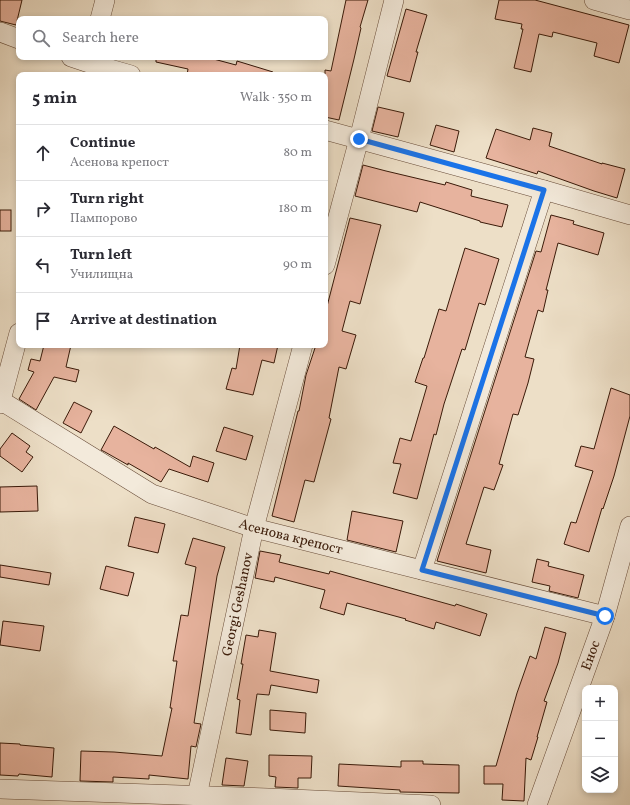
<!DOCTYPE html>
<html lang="en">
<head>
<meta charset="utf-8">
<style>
	:root { --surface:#fff; --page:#f7f7f7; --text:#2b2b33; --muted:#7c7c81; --line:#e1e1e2 }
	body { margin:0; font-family:Vollkorn,serif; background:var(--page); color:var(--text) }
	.controls { position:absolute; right:12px; bottom:12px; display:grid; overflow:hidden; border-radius:8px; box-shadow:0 2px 6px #0003 }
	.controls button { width:36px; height:36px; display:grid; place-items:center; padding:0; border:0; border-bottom:1px solid var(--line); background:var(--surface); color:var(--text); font:20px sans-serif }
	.stop { position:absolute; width:12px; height:12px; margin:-9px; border:3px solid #1a73e8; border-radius:50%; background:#fff }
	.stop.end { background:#1a73e8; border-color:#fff; box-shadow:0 1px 4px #0008 }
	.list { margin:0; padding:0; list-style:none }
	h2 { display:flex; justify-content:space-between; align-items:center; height:52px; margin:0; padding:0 16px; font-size:17px }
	h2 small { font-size:13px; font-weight:400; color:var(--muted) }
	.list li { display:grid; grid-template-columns:26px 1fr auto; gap:12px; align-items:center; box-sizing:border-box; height:56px; padding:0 16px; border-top:1px solid var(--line) }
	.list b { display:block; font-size:15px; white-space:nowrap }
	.list p { margin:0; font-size:13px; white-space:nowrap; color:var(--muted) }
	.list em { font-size:13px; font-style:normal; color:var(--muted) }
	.icon { flex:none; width:22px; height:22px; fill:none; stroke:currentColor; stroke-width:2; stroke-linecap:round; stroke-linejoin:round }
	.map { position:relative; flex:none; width:630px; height:805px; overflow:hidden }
	.search { position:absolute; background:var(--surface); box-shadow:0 2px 6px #0003; left:16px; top:16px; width:312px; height:44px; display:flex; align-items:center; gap:10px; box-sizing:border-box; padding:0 14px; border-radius:8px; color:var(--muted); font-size:15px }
	.panel { position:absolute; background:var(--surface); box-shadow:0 2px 6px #0003; left:16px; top:72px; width:312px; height:276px; border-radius:8px }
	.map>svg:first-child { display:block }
	.building { fill:#e7b39e; stroke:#3a1a09 }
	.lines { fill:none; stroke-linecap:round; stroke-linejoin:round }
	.minor-casing { stroke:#674b38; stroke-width:20 }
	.minor { stroke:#f3eadb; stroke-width:19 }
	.route { stroke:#1a73e8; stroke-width:5 }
	.labels { text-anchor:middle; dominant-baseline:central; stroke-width:4; stroke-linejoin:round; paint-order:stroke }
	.street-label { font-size:14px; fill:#3a1a09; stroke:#f3eadb }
</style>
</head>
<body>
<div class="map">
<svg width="630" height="805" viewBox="0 0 630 805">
	<rect width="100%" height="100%" fill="#eddfc7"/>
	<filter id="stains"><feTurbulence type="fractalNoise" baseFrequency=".005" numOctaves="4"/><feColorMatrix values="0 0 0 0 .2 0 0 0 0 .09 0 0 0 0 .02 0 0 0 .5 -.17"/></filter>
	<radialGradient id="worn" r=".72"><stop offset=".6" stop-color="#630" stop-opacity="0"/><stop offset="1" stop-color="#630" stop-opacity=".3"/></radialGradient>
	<g class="building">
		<polygon points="0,0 22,0 16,25 0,21"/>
		<polygon points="346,0 368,0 360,27 361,28 354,59 339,120 325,117 325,70 331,71"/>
		<polygon points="499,0 535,0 629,25 619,63 594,56 597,43 553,32 552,37 539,34 531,72 514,68 523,29 521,29 522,24 495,19"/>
		<polygon points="406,9 427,15 416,52 418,52 410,82 387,76"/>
		<polygon points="156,57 206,57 236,65 237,61 273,72 272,75 187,75 188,69 156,62"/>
		<polygon points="378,107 404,113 398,137 372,131"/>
		<polygon points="436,125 459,131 454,152 430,145"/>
		<polygon points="533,128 552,133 549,146 602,164 602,163 625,169 617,198 594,191 538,171 537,174 486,158 496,129 530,140"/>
		<polygon points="363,165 386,171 445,185 446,182 472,190 471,196 508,205 502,227 480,222 480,221 420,202 417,212 355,196"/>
		<rect x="0" y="210" width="11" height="21"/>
		<polygon points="551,215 574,221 573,224 604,233 598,255 558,243 546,290 548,290 543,312 538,310 525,357 534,359 528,383 518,415 513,414 499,464 503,465 494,490 484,487 466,544 491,550 486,573 437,561 536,251 541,252"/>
		<polygon points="350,218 381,225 360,304 350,301 342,331 356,335 346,369 339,367 329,418 331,419 314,482 305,480 294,522 272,516 298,411 299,411 306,375 316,345 325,345 325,314"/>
		<polygon points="465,248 499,259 485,305 479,303 465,350 462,349 444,404 436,435 434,434 417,499 393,493 401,464 393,463 400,438 411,441 427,386 415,382 423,358 424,358 439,309 446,311"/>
		<polygon points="44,345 71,345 66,367 79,370 76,382 54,377 36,410 19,399 34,372 28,370 31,359 40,361"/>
		<polygon points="240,345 278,345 274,363 262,360 253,395 226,389 232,368 236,369"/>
		<polygon points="611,388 630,395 630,416 614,476 603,509 602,508 589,552 564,544 571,522 576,523 593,471 575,466 581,446 594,449"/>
		<polygon points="74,402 92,411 81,433 63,423"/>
		<polygon points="114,426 154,449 155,447 190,467 193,456 214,463 208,482 169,469 161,482 128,463 128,465 105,452 101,450"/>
		<polygon points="224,427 253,436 246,460 216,451"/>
		<polygon points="12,433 30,446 26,452 33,457 22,472 0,456 0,449"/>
		<polygon points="37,486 38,511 0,512 0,487"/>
		<polygon points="352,511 403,521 396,552 347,540"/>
		<polygon points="135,517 165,524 158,553 128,546"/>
		<polygon points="193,538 225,547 217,576 194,723 201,724 196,747 191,746 188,779 149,775 149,779 113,777 113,782 80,781 81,751 114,752 162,756 172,708 170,708 177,661 173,661 181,615 188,616 196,567 185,564"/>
		<polygon points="260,551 281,555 279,562 329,574 330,571 455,606 456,604 487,614 480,636 436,622 434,629 405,620 406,619 347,603 344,615 320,608 325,590 275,577 274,582 255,578"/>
		<polygon points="537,559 549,562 548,566 584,575 578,598 549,591 550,586 532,582"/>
		<polygon points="0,565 51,573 49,585 0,577"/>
		<polygon points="106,566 134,573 128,596 100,589"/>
		<polygon points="3,621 44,626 40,651 0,645"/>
		<polygon points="545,627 566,633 558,663 544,701 547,702 537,737 538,737 531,760 526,758 524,801 502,800 503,784 484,784 484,766 496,766 517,693 530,656 536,659"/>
		<polygon points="259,630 276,633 270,671 319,680 317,693 271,685 269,695 257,694 251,735 236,733 240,700 237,699 243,664 241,664 246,635 258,637"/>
		<polygon points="270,710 306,713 305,733 270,730"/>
		<polygon points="0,743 20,744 20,745 54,748 52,777 19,774 18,776 0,775"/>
		<polygon points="269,755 312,756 311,778 298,778 298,788 275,787 276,777 269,776"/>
		<polygon points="226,758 248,761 244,786 222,785"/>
		<polygon points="401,761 423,761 423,764 459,765 459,793 400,792 400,790 338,786 339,764 401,767"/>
	</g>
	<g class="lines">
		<defs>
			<g id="minor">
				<polyline points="594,0 630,10"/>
				<polyline points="100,19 105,0"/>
				<polyline points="0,32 19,39"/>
				<polyline points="71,57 89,63 131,75"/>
				<polyline points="325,130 544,190 630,215"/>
				<polyline points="325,265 359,139 394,0"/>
				<path id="s1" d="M0,400L152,494L254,528L605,616"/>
				<polyline points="0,404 19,333"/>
				<polyline points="422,570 544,190"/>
				<polyline points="0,789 268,798 431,805"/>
				<path id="s2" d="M197,796L254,528L303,345"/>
				<path id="s3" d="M537,805L605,616L630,526"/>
			</g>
		</defs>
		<use href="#minor" class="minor-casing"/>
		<use href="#minor" class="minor"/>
	</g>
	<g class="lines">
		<polyline class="route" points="359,139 544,190 422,570 605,616"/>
	</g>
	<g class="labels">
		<g class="street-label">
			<text stroke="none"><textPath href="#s1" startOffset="324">Асенова крепост</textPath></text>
			<text stroke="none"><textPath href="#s2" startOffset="196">Georgi Geshanov</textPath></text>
			<text stroke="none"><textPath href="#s3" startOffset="159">Енос</textPath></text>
		</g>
	</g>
	<rect width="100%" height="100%" filter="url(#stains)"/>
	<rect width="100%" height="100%" fill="url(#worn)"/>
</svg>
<div class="controls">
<button>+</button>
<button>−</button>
<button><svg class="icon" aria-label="layers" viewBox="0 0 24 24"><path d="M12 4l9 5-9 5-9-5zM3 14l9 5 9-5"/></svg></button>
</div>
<div class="stop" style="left:605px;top:616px"></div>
<div class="stop end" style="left:359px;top:139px"></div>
<div class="search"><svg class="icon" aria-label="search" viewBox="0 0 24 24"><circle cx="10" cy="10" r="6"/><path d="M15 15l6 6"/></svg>Search here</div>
<section class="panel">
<h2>5 min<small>Walk · 350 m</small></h2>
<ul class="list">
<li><svg class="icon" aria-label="ahead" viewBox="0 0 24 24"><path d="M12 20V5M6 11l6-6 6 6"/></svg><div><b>Continue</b><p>Асенова крепост</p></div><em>80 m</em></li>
<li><svg class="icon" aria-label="right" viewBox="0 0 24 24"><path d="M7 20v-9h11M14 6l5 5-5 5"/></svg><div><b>Turn right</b><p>Пампорово</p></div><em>180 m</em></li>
<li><svg class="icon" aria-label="left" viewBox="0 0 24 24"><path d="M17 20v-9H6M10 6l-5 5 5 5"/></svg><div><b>Turn left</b><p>Училищна</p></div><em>90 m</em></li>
<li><svg class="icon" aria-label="arrive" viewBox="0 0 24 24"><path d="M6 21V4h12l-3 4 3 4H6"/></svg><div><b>Arrive at destination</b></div></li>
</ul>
</section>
</div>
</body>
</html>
